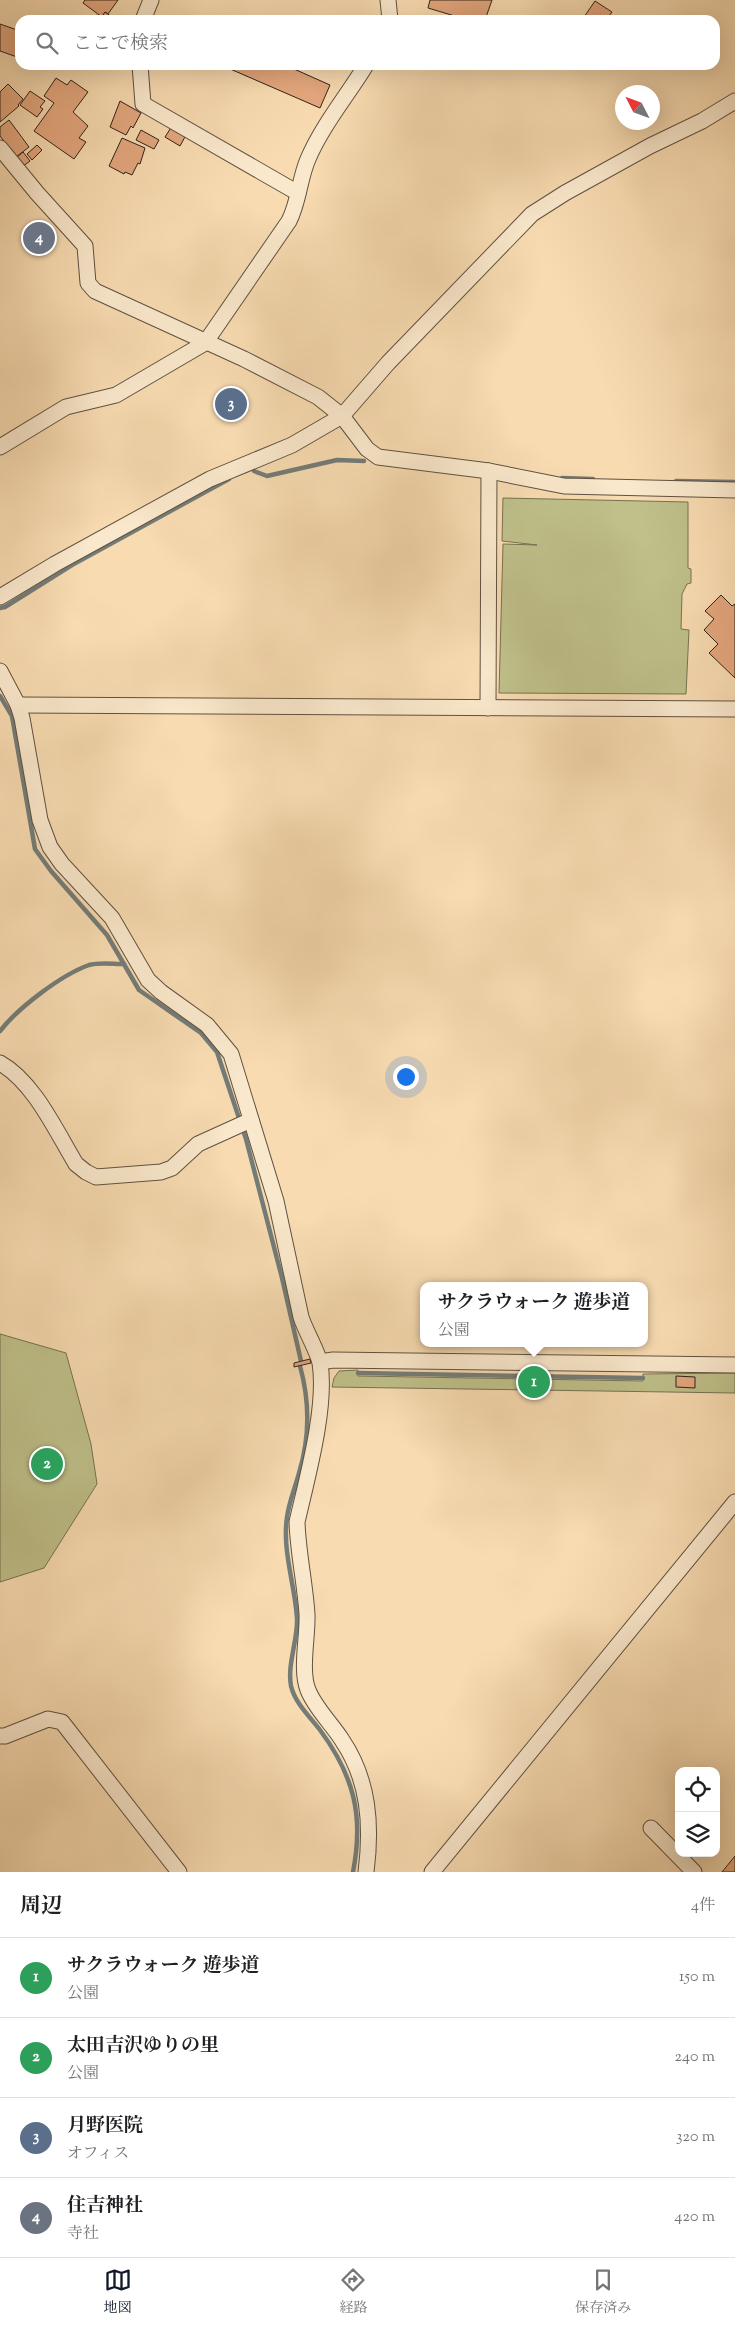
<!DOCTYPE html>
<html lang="ja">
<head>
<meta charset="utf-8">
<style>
	:root { --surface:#fff; --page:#f2f2f2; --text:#202124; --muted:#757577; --line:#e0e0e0; --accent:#111827 }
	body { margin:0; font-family:"Sorts Mill Goudy","Noto Serif JP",serif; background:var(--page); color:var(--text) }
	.controls { position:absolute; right:15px; bottom:15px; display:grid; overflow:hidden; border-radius:10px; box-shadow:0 5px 20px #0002 }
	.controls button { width:45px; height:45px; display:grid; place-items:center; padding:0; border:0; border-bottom:1px solid var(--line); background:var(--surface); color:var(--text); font:25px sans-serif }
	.compass { position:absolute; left:615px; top:85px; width:45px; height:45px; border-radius:50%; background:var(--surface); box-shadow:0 5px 20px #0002; rotate:312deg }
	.you { position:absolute; left:405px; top:1076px; width:18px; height:18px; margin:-12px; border:4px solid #fff; border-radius:50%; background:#1a73e8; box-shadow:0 0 0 8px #1a73e833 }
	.badge { display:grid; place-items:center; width:32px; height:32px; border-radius:50%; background:var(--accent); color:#fff; font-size:16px; font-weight:700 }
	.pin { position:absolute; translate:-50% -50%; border:2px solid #fff; box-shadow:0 1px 5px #0006 }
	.popup { position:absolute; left:420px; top:1282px; width:228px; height:65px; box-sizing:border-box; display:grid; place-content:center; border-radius:10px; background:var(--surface); filter:drop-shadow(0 1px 4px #0005); font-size:16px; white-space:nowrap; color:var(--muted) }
	.popup b { font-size:19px; color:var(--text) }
	.popup::after { content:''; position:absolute; left:50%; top:100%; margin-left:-10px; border:10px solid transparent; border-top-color:var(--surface) }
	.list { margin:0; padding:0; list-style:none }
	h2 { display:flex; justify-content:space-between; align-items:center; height:65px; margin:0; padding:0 20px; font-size:21px }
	h2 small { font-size:16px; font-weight:400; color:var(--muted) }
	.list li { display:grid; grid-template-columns:32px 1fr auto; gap:15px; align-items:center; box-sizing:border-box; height:80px; padding:0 20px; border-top:1px solid var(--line) }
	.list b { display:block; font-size:19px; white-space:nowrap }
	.list p { margin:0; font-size:16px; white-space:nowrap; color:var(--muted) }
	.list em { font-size:16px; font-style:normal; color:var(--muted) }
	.icon { flex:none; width:28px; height:28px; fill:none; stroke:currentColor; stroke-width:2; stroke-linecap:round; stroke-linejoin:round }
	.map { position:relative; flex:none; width:735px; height:1872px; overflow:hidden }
	.search { position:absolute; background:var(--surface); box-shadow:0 5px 20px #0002; left:15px; right:15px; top:15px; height:55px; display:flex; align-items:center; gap:12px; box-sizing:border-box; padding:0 18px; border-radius:15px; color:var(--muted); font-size:19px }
	.sheet { height:385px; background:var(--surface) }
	nav { display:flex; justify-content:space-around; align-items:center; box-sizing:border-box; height:70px; border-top:1px solid var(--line); background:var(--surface); font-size:14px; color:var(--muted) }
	nav a { display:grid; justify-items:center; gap:2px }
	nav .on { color:var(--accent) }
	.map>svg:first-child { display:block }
	.green { fill:#bfc08a; stroke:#767252 }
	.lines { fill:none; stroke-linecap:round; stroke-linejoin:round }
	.stream { stroke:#747c78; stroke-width:4.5 }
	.building { fill:#e4a77e; stroke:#2e231a }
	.street-casing { stroke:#605140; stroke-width:17 }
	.street { stroke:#fae8cc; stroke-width:15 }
</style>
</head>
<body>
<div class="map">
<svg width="735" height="1872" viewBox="0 0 735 1872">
	<rect width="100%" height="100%" fill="#f8dbb1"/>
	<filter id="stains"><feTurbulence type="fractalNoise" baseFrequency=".004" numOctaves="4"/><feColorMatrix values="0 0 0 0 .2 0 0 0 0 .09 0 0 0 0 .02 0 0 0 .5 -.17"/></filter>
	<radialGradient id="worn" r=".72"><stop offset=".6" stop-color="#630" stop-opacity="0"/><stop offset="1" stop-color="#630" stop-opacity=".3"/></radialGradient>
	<g class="green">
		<polygon points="503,498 688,502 688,568 691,569 691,583 687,584 682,594 681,629 689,630 686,694 499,693 503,544 537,545 502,541"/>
		<polygon points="0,1334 66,1353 91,1444 97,1484 44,1568 0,1582"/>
		<polygon points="358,1370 358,1376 643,1381 643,1374 735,1373 735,1393 332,1387 334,1378 339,1371"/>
	</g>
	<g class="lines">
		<g class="stream">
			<polyline points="254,471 267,476 337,460 364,461"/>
			<polyline points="562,478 593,479"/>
			<polyline points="676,481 735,482"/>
			<polyline points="0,608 5,607 72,565 229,479"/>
			<polyline points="0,696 12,716 35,849 51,871 107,935 139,990 201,1033 217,1052 246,1139 282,1278 301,1361"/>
			<path d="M0,1031C18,1008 61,975 89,965C99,962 113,964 124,964"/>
			<path d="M300,1366C310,1402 310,1437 299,1473C295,1488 289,1502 287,1517C282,1551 295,1585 297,1618C298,1640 287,1664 291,1686C295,1703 310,1717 320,1730C354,1776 364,1816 353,1872"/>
			<polyline points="358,1373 643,1378"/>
		</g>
	</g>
	<g class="building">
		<polygon points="85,0 118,0 108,14 105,12 102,17 83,3"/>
		<polygon points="430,0 492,0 485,20 468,20 428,8"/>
		<polygon points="595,1 612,12 606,20 582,20"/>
		<polygon points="105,12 116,20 93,20 96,15 101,18"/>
		<polygon points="0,24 20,31 20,58 0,51"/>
		<polygon points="221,65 285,65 330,85 320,108"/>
		<polygon points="56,78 67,85 71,80 88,92 73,112 88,126 79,138 86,142 74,159 34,131 54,103 44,96"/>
		<polygon points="8,84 23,99 18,105 19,106 0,122 0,92"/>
		<polygon points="30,91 45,101 40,107 43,109 37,117 20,105"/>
		<polygon points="120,101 141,113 133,128 131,126 126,135 110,127"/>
		<polygon points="9,120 29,147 16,157 0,136 0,127"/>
		<polygon points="172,126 186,135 180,146 165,137"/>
		<polygon points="141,130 159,140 154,149 136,140"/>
		<polygon points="122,138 145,148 140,164 138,163 132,175 125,172 124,174 109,166"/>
		<polygon points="37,145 42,150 32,160 27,154"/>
		<polygon points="23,152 30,161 22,167 15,159"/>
		<polygon points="721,595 732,606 735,604 735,678 709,653 718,644 704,630 714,619 705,611"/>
		<polygon points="310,1359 311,1363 294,1367 294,1363"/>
		<polygon points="676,1376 695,1377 695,1388 676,1387"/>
		<polygon points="735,1856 735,1872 722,1872"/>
	</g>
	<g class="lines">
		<defs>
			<g id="street">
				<polyline points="388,0 390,20"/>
				<polyline points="143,20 151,0"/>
				<polyline points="140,65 143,104 298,193"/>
				<polyline points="0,148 37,193 85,246 88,283 95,291 244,359 318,397 342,416 367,449 378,457 489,471 564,486 735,490"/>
				<path d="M0,447L66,407L116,395L205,343L289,221C299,202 299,180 308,159C322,126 347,96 366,65"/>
				<polyline points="0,597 55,564 210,479 292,445 342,416 388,363 532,214 565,193 650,146 702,121 735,101"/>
				<path d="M0,671L18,705L22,718L40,820L50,847L62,864L112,918L148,980L161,992L207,1025L231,1054L276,1201L301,1317C305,1330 318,1352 320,1363C327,1407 307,1478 297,1522C298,1553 305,1583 307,1614C308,1636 300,1670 308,1690C315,1708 332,1724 342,1740C369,1780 372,1825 366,1872"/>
				<polyline points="18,705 735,709"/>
				<polyline points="488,708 489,471"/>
				<path d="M0,1063C34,1082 56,1131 76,1164L86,1172L96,1177L161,1172L172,1168L198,1144L251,1120"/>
				<polyline points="320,1362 333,1360 735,1365"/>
				<polyline points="0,1736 5,1736 48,1719 62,1722 179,1872"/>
				<polyline points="651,1828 694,1872"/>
				<polyline points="432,1872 735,1502"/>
			</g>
		</defs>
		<use href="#street" class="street-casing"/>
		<use href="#street" class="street"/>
	</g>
	<rect width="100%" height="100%" filter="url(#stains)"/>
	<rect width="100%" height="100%" fill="url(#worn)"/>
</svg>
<div class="controls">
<button><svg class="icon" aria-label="locate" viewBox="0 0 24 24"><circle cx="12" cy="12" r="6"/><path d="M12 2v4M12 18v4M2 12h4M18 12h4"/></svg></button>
<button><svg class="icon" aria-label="layers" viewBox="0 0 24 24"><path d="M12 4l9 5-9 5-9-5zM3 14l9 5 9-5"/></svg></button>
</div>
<svg class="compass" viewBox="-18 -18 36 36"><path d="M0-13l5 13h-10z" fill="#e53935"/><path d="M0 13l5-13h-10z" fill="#757577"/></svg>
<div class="you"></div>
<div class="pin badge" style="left:534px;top:1382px;background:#2e9e5b">1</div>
<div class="popup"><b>サクラウォーク 遊歩道</b>公園</div>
<div class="pin badge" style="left:47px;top:1464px;background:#2e9e5b">2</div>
<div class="pin badge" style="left:231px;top:404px;background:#5c6f8a">3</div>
<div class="pin badge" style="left:39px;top:238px;background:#6b7280">4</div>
<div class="search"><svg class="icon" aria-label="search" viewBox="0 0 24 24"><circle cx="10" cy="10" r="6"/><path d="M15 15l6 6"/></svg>ここで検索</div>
</div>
<section class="sheet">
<h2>周辺<small>4件</small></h2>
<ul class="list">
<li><span class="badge" style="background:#2e9e5b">1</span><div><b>サクラウォーク 遊歩道</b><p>公園</p></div><em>150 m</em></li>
<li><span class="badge" style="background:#2e9e5b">2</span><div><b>太田吉沢ゆりの里</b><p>公園</p></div><em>240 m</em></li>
<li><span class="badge" style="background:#5c6f8a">3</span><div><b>月野医院</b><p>オフィス</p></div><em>320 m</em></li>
<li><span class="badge" style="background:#6b7280">4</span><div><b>住吉神社</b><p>寺社</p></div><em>420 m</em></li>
</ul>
</section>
<nav>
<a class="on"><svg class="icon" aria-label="map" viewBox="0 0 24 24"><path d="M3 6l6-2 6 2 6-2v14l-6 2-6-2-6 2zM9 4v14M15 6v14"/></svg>地図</a>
<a><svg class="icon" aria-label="directions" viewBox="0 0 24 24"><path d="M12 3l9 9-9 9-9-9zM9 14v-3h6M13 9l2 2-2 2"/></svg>経路</a>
<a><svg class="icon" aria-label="saved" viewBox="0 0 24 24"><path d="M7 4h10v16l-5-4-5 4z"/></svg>保存済み</a>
</nav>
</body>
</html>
